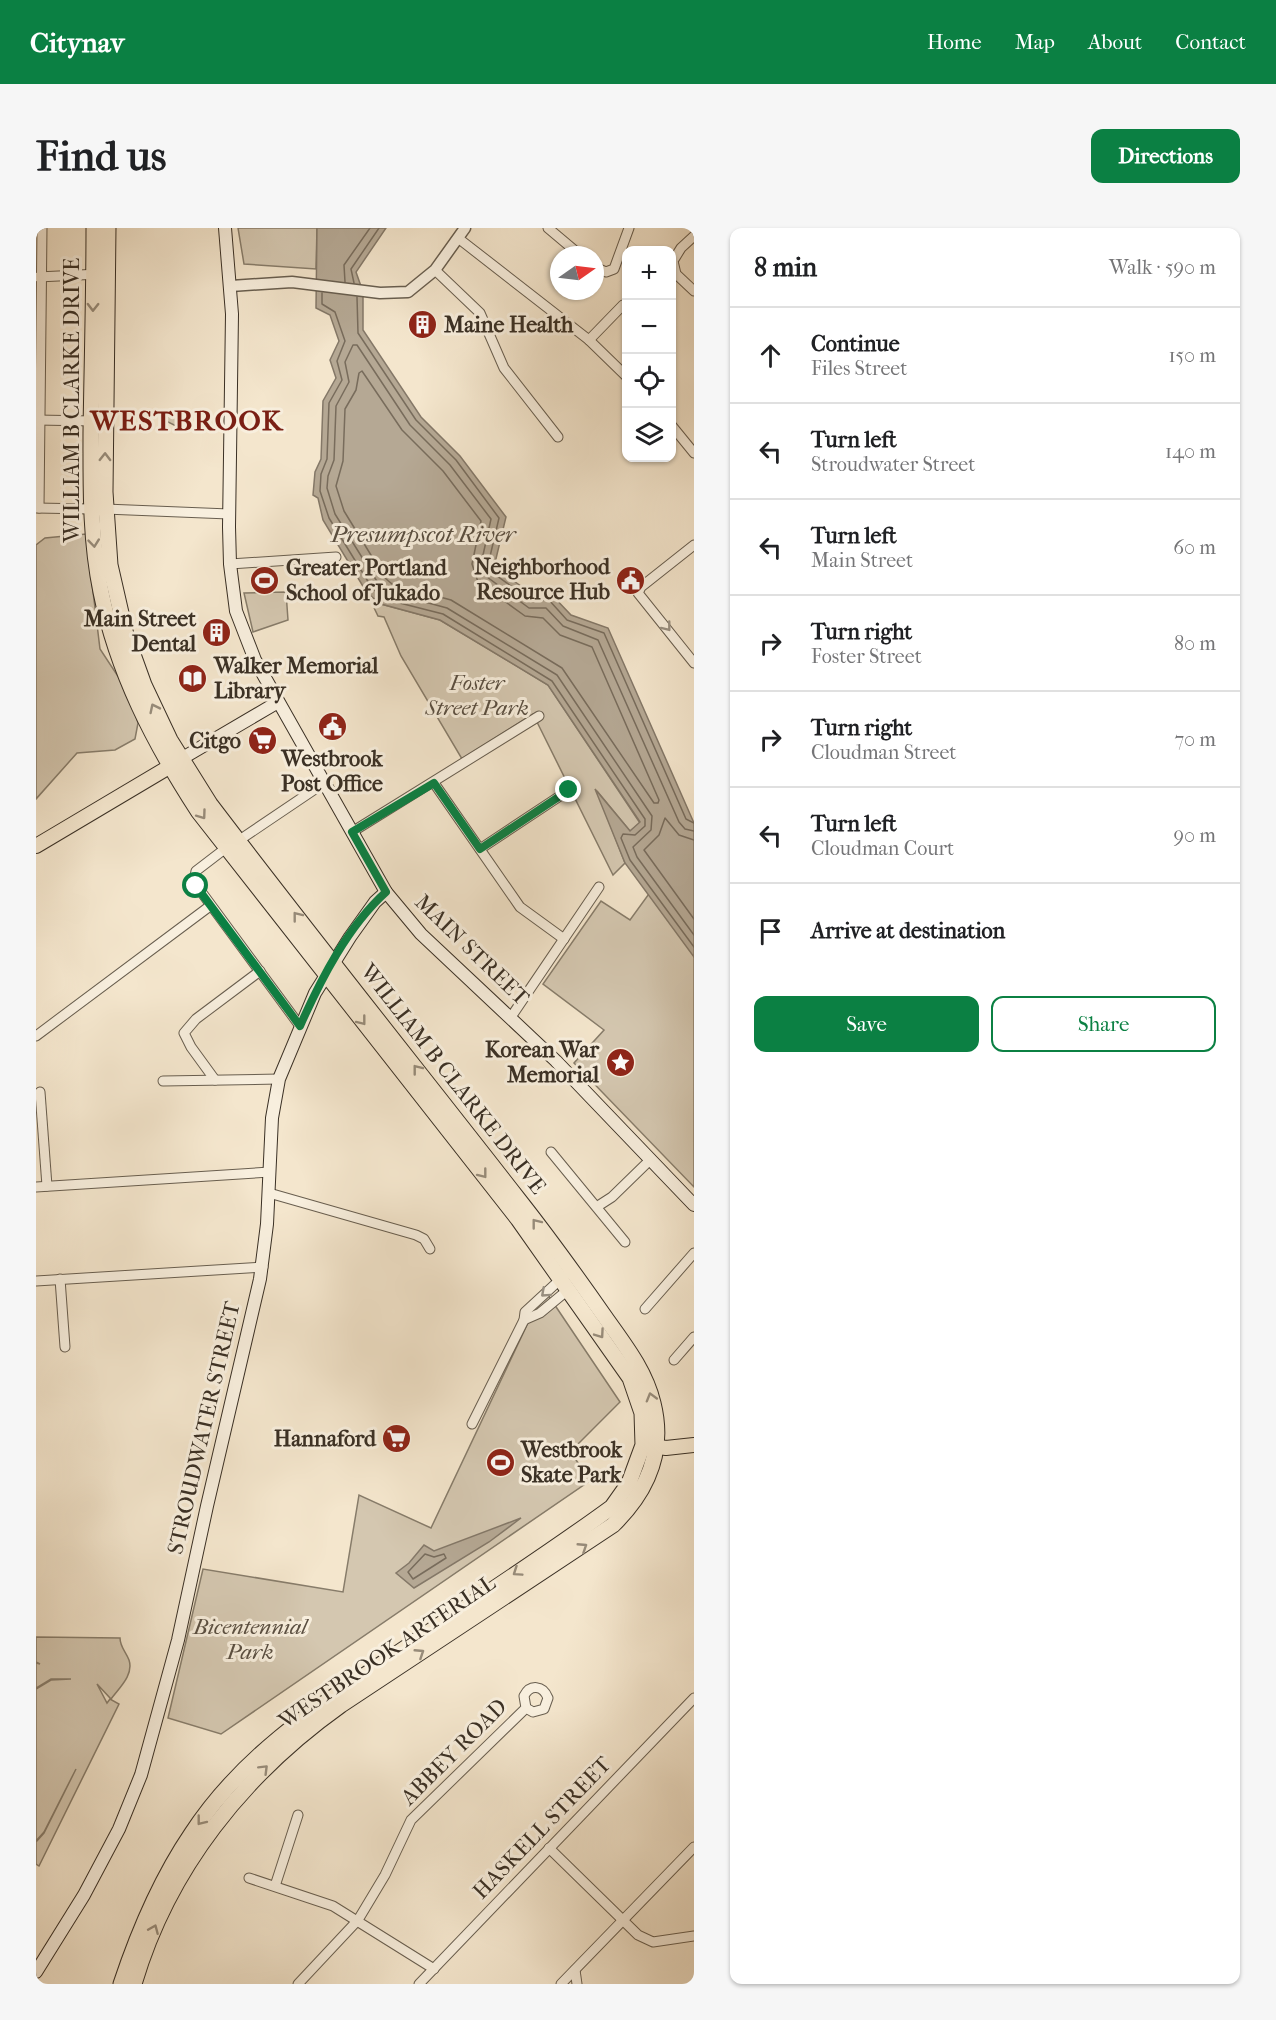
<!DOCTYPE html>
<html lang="en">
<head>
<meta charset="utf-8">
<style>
	:root { --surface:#fff; --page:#f6f6f6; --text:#202124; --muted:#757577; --line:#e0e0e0; --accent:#0b8043 }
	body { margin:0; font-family:"IM FELL French Canon",serif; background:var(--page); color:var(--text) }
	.controls { position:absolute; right:18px; top:18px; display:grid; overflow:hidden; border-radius:12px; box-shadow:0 2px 4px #0004 }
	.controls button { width:54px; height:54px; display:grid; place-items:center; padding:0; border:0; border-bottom:2px solid var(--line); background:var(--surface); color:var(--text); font:30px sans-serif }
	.compass { position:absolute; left:514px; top:18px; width:54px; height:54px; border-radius:50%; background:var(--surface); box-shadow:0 2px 4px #0004; rotate:76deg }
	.stop { position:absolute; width:18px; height:18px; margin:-14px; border:4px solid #0b8043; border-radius:50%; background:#fff }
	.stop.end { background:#0b8043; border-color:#fff; box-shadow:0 2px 6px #0008 }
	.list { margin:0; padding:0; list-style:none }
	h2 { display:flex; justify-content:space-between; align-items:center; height:78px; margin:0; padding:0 24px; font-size:26px }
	h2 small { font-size:20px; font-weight:400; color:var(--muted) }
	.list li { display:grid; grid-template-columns:39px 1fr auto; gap:18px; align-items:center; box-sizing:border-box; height:96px; padding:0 24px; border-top:2px solid var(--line) }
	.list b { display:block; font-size:22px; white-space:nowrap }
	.list p { margin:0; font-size:20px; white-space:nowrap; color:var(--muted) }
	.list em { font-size:20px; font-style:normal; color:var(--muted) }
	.actions { display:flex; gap:12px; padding:18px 24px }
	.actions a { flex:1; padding:14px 0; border:2px solid var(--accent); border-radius:12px; text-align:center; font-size:21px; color:var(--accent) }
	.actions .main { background:var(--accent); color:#fff }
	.icon { flex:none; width:33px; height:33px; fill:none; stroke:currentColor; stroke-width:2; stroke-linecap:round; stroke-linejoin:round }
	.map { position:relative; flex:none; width:658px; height:1756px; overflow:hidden; border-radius:12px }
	header { display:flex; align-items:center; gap:36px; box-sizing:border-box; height:84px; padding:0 30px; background:var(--accent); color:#fff }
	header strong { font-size:28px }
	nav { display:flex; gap:33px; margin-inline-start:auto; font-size:21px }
	.intro { display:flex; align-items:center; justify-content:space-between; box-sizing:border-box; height:144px; padding:0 36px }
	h1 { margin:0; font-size:42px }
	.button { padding:15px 27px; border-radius:12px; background:var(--accent); color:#fff; font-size:21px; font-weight:700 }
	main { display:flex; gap:36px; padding:0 36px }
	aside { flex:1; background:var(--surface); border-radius:12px; box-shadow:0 2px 4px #0004 }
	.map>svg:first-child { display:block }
	.green { fill:#d4c7b0; stroke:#877c6a; stroke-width:1.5 }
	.water { fill:#b5a894; stroke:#847868; stroke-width:1.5 }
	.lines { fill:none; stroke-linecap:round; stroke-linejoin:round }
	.shore { stroke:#786c5c; stroke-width:1.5 }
	.minor-casing { stroke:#685e4f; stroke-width:11 }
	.tertiary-casing { stroke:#685e4f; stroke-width:13 }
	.secondary-casing { stroke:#3a3025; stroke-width:14 }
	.primary-casing { stroke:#3a3025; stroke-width:16 }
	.trunk-casing { stroke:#3a3025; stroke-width:17 }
	.minor { stroke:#f8efde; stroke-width:9 }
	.tertiary { stroke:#f8efde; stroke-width:10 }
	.secondary { stroke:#f8efde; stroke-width:12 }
	.primary { stroke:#f4e6cd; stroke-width:14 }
	.trunk { stroke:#f4e6cd; stroke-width:15 }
	.oneway { stroke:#978b79 }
	.oneway2 { stroke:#999082 }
	.route { stroke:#0b8043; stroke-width:8 }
	.labels { text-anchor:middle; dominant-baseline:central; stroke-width:6; stroke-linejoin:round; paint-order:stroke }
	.poi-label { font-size:22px; font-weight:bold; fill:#3a3025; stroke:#f8efde; text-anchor:end }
	.street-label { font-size:22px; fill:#3a3025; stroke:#f8efde }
	.park-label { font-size:22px; font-style:italic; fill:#594e41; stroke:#f8efde }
	.water-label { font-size:24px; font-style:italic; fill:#594e41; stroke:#f8efde }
	.district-label { font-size:28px; font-weight:bold; letter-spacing:1.5px; fill:#7a1f14; stroke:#f8efde }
</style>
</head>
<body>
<header>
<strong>Citynav</strong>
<nav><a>Home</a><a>Map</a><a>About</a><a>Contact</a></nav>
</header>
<div class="intro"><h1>Find us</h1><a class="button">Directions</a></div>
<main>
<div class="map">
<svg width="658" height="1756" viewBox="0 0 658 1756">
	<rect width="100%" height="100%" fill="#f4e6cd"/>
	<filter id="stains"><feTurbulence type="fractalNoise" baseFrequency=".00333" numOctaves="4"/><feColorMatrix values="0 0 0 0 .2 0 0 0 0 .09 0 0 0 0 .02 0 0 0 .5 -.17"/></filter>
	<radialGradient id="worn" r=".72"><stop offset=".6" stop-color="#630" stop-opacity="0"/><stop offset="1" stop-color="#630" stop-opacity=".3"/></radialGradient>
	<g class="green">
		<polygon points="202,0 281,0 280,41 208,36"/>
		<polygon points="145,185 155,194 155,197 140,198 126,191 127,189"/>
		<polygon points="50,306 64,421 93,465 102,495 99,511 79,522 41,525 0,571 0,317 9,310"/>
		<polygon points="250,364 252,392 217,404 208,365"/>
		<polygon points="331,365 345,376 404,392 512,457 604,595 594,603 561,563 589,635 577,647 497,486 426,531 365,428 348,389 342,388"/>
		<polygon points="615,663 658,726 658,959 538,835 568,802 507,756 565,673 594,692"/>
		<polygon points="508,1061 584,1174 534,1224 555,1252 185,1506 132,1490 167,1341 307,1364 323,1267 395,1300"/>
		<path d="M0,1409L84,1410C84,1419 90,1424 93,1432C98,1447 83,1460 75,1471L61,1456L71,1475L74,1471L83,1476L3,1638L0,1636V1614L8,1605L40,1541L8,1604L0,1613V1461L15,1452L35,1451H15L0,1460V1435L4,1436L0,1434Z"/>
	</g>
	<g class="water">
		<polygon points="281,0 350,0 320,44 327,64 327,102 385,189 424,228 470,289 458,339 499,368 515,366 535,387 572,400 658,595 658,729 589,635 559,561 594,603 604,594 512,457 404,392 345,376 331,365 287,292 282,270 277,267 279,244 285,231 287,173 300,150 294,132 303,113 294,87 280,80"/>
		<polygon points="485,1290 453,1314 378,1360 360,1345 373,1335 388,1317 398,1323"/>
	</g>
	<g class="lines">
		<g class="shore">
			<polyline points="309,54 308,37 334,0"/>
			<polyline points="318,55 315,41 343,0"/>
			<polyline points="286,65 286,76 299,84 309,113 301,133 306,152 293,175 291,231 285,246 284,263 293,290 336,360 348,371 407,386 516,453 609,591 609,598 599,607 587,606 585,610 594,632 658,719"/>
			<polyline points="321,69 322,105 380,192 420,232 463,290 452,337 454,343 496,373 513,372 531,392 568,405 650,591 658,595"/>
			<polygon points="326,143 366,202 407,243 445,293 436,336 442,354 489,388 507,390 524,407 556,419 623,572 622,575 618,575 526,440 415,372 356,356 349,350 308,283 300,258 307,233 309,181 320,162 323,145"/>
			<polyline points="658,603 649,601 643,594 562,412 527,398 510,380 493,380 447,346 445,336 455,291 414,237 374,197 321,117 317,117 309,134 313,154 300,178 298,232 292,248 291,260 299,286 342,355 352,364 411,380 521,447 616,588 615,602 597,619 601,629 658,707"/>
			<polyline points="658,612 643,607 629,590 623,607 608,622 658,691"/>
			<polygon points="389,1326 398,1329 408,1326 410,1330 377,1351 372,1344"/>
		</g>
		<defs>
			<g id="minor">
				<polyline points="512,0 544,27"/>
				<polyline points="658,8 645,20 637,33 640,46 658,63"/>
				<polyline points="422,10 553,112 590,148"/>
				<polyline points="559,39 570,44 578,41 593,0"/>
				<polyline points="399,42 444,85 468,140 522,209"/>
				<polyline points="2,49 63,46"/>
				<polyline points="553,112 587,77"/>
				<polyline points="0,192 58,193"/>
				<polyline points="636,198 658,225"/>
				<polyline points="0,280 55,281"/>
				<polyline points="3,280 6,0"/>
				<polyline points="69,281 193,286"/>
				<polyline points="658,317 605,359 602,365 658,435"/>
				<polyline points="194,336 300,329"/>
				<polyline points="398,555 484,679 528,711"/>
				<polyline points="316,604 503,488"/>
				<polyline points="202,613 288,555"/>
				<polyline points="190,620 160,643 158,654 264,798"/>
				<polyline points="444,621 533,562"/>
				<polyline points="475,789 563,659"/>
				<polyline points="0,808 174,678"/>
				<polyline points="179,852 155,819 148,805 160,791 224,743"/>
				<polyline points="127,853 243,851"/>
				<polyline points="4,864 11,958"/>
				<polyline points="515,924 589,1014"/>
				<polyline points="0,959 234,944"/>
				<polyline points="233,965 380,1007 388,1011 394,1021"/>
				<polyline points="562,978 576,969 615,931"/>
				<polyline points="24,1051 29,1119"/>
				<polyline points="0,1053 227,1039"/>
				<polyline points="609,1081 658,1025"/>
				<polyline points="488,1092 504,1085 533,1061"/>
				<polyline points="638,1132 658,1109"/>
				<polyline points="436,1196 488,1092 489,1084 528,1048"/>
				<polyline points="513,1620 602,1707 617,1714 658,1708"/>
				<polyline points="213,1650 297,1678 398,1741"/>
				<polyline points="239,1658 262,1587"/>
				<polyline points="539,1742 541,1756"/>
				<path d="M262,1756L322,1692L349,1647L375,1592L490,1480L497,1484L508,1481L512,1470C507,1457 494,1456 488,1468L490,1480"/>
				<polyline points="383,1756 658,1470"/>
				<polyline points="525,1756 658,1619"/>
			</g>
			<polyline id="tertiary" points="195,58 256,54 344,65 372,64 399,42 429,0"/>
			<g id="secondary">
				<polyline points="189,0 196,86 193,299 194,336 200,383 219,432 350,664 385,706 520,833 658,977"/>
				<polyline points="145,531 242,474"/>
				<polyline points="0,1744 48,1667 83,1601 105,1547 142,1412 171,1278 224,1051 231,996 236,890 243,851 279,765 314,709 339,674 350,664"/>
			</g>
			<g id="primary">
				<polyline points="0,618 143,533"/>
				<polyline points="609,1217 630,1220 658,1217"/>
			</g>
			<g id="trunk">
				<path d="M58,0C58,68 56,137 55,205C55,258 54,311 65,364C81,444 118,515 162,583L482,991L594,1150L606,1185L607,1217L593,1255L576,1279C505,1331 431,1378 359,1427C283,1478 207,1527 156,1605C124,1652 103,1702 85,1756"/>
				<path d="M72,0L69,264L74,337L90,407L108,457L134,512L174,576C275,709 380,840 483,972C513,1010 541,1049 569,1089C588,1116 609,1142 617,1175C629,1223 612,1263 577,1297L305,1477C208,1546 132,1640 98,1756"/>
			</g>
		</defs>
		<use href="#minor" class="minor-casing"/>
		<use href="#tertiary" class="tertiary-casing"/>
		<use href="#secondary" class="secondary-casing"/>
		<use href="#primary" class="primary-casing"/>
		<use href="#trunk" class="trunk-casing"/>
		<use href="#minor" class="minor"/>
		<use href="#tertiary" class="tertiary"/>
		<use href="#secondary" class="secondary"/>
		<use href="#primary" class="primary"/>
		<use href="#trunk" class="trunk"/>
	</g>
	<defs><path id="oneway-chevron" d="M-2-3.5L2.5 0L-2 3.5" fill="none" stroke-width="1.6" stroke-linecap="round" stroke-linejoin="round" transform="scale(1.5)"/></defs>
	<g class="oneway">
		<use href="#oneway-chevron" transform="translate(57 79) rotate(91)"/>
		<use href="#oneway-chevron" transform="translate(69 229) rotate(-89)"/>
		<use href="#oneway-chevron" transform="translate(58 315) rotate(84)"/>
		<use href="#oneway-chevron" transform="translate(118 480) rotate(-116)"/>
		<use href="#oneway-chevron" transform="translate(166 587) rotate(54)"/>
		<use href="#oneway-chevron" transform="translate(261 688) rotate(-128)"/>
		<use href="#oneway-chevron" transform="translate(326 793) rotate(52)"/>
		<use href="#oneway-chevron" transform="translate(381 841) rotate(-128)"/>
		<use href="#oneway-chevron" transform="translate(447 946) rotate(52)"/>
		<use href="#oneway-chevron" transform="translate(500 995) rotate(-128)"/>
		<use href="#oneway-chevron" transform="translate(564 1106) rotate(55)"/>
		<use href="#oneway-chevron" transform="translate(615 1169) rotate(-106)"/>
		<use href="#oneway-chevron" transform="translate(547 1319) rotate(-33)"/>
		<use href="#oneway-chevron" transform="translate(481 1344) rotate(146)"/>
		<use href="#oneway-chevron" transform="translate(384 1425) rotate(-33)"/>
		<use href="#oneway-chevron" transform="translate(228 1541) rotate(-45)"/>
		<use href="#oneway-chevron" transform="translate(165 1593) rotate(128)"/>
		<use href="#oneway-chevron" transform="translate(118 1701) rotate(-67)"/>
	</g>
	<g class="oneway2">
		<use href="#oneway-chevron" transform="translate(631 399) rotate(52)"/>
		<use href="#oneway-chevron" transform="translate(509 1065) rotate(138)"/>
	</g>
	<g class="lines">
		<path class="route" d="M160,658L264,798C285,751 312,698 350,664L316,604L398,555L444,621L533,562"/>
	</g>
	<defs>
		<symbol id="building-disc" viewBox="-11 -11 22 22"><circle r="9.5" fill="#8f2418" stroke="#f8efde"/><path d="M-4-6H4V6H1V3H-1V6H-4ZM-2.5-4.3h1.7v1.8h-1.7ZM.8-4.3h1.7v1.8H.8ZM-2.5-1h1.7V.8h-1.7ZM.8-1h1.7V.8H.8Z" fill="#fff"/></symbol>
		<symbol id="civic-disc" viewBox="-11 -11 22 22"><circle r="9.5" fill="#8f2418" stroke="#f8efde"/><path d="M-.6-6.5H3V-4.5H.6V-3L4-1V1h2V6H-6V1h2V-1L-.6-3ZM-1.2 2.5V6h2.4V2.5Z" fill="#fff"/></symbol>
		<symbol id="stadium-disc" viewBox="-11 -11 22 22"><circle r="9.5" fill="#8f2418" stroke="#f8efde"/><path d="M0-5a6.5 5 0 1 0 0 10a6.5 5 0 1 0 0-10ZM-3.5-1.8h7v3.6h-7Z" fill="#fff"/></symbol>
		<symbol id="library-disc" viewBox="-11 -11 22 22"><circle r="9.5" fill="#8f2418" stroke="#f8efde"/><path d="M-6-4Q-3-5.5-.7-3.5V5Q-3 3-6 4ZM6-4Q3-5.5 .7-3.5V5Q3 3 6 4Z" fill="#fff"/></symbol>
		<symbol id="supermarket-disc" viewBox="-11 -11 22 22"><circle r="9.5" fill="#8f2418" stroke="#f8efde"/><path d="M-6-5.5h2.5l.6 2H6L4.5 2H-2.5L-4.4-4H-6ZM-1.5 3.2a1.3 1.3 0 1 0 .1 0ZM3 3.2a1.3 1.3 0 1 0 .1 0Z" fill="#fff"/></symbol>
		<symbol id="sight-disc" viewBox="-11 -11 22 22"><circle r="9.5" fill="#8f2418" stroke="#f8efde"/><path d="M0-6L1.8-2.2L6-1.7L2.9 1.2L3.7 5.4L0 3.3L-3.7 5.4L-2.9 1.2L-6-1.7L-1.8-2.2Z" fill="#fff"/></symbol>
	</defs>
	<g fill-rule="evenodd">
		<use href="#building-disc" x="370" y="80" width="33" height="33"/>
		<use href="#civic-disc" x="578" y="336" width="33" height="33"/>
		<use href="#stadium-disc" x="212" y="336" width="33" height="33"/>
		<use href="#building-disc" x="164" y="388" width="33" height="33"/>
		<use href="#library-disc" x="140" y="434" width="33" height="33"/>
		<use href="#civic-disc" x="280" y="482" width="33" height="33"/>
		<use href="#supermarket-disc" x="210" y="496" width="33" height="33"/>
		<use href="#sight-disc" x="568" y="818" width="33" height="33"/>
		<use href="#supermarket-disc" x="344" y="1194" width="33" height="33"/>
		<use href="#stadium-disc" x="448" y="1218" width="33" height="33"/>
	</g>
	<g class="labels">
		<g class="poi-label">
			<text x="408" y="97" text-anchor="start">Maine Health</text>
			<text x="574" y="339">Neighborhood<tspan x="574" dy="25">Resource Hub</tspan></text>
			<text x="250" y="340" text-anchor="start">Greater Portland<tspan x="250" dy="25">School of Jukado</tspan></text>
			<text x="160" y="391">Main Street<tspan x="160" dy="25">Dental</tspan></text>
			<text x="178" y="438" text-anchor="start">Walker Memorial<tspan x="178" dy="25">Library</tspan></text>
			<text x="205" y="513">Citgo</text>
			<text x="296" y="531" text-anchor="middle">Westbrook<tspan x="296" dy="25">Post Office</tspan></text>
			<text x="563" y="822">Korean War<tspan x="563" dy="25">Memorial</tspan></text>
			<text x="340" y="1211">Hannaford</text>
			<text x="485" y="1222" text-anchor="start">Westbrook<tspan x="485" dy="25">Skate Park</tspan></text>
		</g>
		<g class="street-label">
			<text transform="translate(36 172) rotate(-90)">WILLIAM B CLARKE DRIVE</text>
			<text transform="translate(436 722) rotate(44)">MAIN STREET</text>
			<text transform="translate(417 851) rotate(52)">WILLIAM B CLARKE DRIVE</text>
			<text transform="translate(168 1200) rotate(-77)">STROUDWATER STREET</text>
			<text transform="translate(351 1424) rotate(-34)">WESTBROOK ARTERIAL</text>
			<text transform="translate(418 1524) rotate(-45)">ABBEY ROAD</text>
			<text transform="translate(506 1600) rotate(-46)">HASKELL STREET</text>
		</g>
		<g class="park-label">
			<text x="441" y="455">Foster<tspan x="441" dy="25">Street Park</tspan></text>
			<text x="214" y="1399">Bicentennial<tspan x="214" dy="25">Park</tspan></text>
		</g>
		<g class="water-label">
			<text x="387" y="306">Presumpscot River</text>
		</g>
		<g class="district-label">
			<text x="151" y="192">WESTBROOK</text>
		</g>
	</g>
	<rect width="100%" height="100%" filter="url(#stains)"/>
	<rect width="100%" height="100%" fill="url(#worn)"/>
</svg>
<div class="controls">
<button>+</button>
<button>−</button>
<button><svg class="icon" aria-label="locate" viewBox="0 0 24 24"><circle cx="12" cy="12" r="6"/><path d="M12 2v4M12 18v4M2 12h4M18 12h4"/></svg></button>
<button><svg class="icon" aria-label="layers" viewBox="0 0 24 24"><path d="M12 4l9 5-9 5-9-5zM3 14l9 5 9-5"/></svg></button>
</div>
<svg class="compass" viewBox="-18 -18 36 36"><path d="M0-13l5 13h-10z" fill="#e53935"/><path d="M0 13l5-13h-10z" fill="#757577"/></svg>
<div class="stop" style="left:160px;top:658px"></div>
<div class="stop end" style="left:533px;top:562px"></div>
</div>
<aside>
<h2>8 min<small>Walk · 590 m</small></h2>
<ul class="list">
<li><svg class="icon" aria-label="ahead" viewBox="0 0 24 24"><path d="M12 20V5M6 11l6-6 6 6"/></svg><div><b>Continue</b><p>Files Street</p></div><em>150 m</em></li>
<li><svg class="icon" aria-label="left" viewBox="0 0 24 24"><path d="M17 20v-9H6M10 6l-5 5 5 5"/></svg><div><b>Turn left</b><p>Stroudwater Street</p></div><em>140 m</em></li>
<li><svg class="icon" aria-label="left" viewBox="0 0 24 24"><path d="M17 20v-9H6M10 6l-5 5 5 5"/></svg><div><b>Turn left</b><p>Main Street</p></div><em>60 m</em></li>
<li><svg class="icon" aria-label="right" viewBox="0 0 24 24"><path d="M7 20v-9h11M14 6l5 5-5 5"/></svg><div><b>Turn right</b><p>Foster Street</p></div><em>80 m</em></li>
<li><svg class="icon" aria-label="right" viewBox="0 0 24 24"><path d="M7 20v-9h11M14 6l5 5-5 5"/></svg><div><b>Turn right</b><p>Cloudman Street</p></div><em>70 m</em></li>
<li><svg class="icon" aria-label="left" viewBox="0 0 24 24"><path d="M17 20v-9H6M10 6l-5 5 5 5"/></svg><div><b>Turn left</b><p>Cloudman Court</p></div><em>90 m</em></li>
<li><svg class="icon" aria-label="arrive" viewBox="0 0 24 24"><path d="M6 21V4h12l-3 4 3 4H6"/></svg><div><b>Arrive at destination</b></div></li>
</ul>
<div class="actions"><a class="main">Save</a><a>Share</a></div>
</aside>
</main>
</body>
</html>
